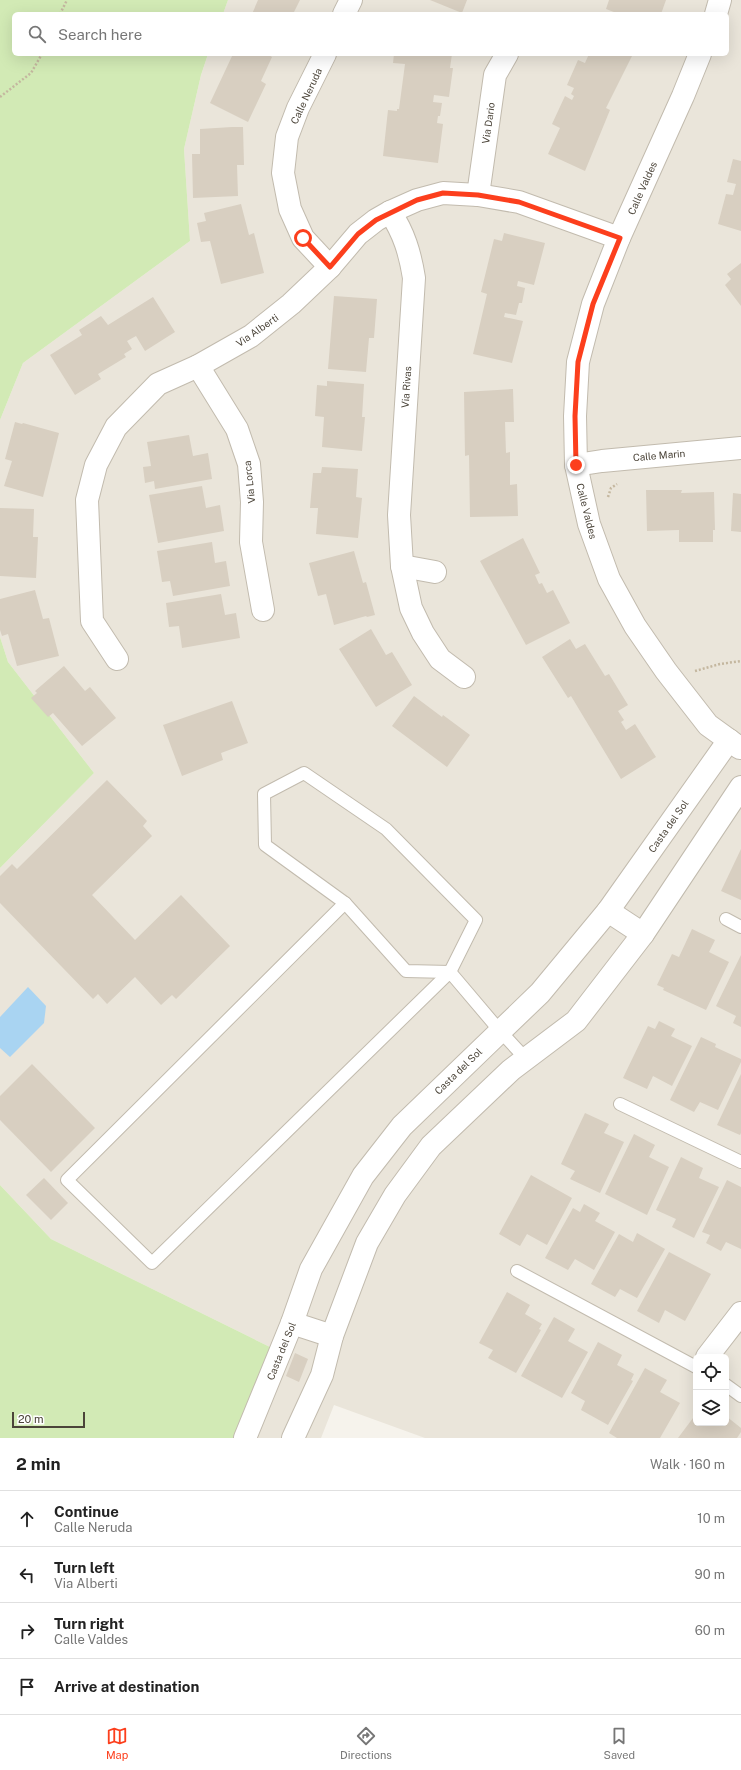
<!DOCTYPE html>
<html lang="en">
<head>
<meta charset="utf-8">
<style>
	:root { --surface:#fff; --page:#f2f2f2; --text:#222; --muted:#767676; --line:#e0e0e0; --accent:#fc3f1d }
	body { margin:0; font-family:"Public Sans",sans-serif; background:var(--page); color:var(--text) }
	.controls { position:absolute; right:12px; bottom:12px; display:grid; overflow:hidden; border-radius:6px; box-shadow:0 4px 16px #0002 }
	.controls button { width:36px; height:36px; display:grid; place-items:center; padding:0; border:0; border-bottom:1px solid var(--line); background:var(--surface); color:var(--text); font:20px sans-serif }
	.scale { position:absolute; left:12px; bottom:10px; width:73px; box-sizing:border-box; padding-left:4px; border:2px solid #4b4439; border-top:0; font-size:11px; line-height:14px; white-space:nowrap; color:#4b4439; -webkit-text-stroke:3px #fff; paint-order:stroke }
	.stop { position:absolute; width:12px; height:12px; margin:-9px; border:3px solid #fc3f1d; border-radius:50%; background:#fff }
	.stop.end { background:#fc3f1d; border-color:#fff; box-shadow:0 1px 4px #0008 }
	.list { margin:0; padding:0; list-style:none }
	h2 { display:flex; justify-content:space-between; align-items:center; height:52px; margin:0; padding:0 16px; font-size:17px }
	h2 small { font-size:13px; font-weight:400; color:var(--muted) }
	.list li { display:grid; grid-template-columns:26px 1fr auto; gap:12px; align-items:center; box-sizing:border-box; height:56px; padding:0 16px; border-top:1px solid var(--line) }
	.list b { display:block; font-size:15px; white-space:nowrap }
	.list p { margin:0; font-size:13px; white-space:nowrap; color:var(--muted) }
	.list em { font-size:13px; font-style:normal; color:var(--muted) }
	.icon { flex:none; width:22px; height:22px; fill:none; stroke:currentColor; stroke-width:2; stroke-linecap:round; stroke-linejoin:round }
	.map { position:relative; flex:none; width:741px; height:1438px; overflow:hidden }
	.search { position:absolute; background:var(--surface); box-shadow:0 4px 16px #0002; left:12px; right:12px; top:12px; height:44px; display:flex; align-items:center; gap:10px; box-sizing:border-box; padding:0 14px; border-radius:6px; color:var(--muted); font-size:15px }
	.sheet { height:276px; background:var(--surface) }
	nav { display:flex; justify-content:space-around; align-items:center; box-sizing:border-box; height:56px; border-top:1px solid var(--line); background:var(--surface); font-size:11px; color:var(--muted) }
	nav a { display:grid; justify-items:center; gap:2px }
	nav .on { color:var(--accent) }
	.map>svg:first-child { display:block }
	.residential { fill:#eae5da; fill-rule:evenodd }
	.green { fill:#d2eab5 }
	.water { fill:#a9d4f2 }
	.building { fill:#d8cfc1 }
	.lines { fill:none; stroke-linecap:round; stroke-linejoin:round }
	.service-casing { stroke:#c2bbae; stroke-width:14 }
	.minor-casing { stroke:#c2bbae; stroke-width:24 }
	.tertiary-casing { stroke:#c2bbae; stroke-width:24 }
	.path { stroke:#c4b79f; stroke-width:2.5; stroke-dasharray:2 2; stroke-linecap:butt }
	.service { stroke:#fff; stroke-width:12 }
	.minor { stroke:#fff; stroke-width:22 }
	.tertiary { stroke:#fff; stroke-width:22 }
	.route { stroke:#fc3f1d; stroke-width:5 }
	.labels { text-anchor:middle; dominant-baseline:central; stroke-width:3.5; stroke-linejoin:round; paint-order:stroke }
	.street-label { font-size:10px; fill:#4b4439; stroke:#fff }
</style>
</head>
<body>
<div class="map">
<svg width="741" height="1438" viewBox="0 0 741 1438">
	<rect width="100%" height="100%" fill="#f6f3ec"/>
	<path class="residential" d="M228,0H741V1438H425L334,1405L321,1438H236L274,1349L51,1239L0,1185V868L94,773L8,662L0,637V420L23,363L190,241L184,149L201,75L208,54H727V14H223ZM696,1357H726V1423H696Z"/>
	<g class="green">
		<polygon points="0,0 228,0 223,14 14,14 14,54 208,54 201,75 184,149 190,241 23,363 0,420"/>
		<polygon points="0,637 8,662 94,773 0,868"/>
		<polygon points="0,1185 51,1239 274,1349 236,1438 0,1438"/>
	</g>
	<polygon class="water" points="28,987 46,1006 44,1023 10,1057 0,1048 0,1017"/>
	<g class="building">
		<polygon points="258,0 300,0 293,14 252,14"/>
		<polygon points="430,0 467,0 462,13"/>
		<polygon points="609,0 666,0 661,14 619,14 606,9"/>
		<polygon points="233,54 267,54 272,57 261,81 266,84 248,122 210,103"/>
		<polygon points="394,54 452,54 450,68 453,68 449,97 434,95 433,102 442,103 440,116 438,116 437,123 443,124 438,163 383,156 388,110 397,111 397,109 399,109 405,64 393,63"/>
		<polygon points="589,54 633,54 606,108 610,110 585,171 548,154 560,128 552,124 565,96 572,100 574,96 571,94 574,88 567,85 578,60 585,63"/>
		<polygon points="232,127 243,127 244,165 237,165 238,196 193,198 192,154 200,154 200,129"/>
		<polygon points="733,159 741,161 741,231 718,224 726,194 733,195 736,184 727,182"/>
		<polygon points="241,204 249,235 254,233 264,273 221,284 210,241 201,242 197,223 206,221 204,213"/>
		<polygon points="504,233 545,243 534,285 518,281 517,286 525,288 522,303 519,303 516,315 505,313 504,317 523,321 512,363 473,354 487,294 481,292 494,239 502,241"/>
		<polygon points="741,263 741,306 725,285 731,279 727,274"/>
		<polygon points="334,296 377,299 374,338 369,338 366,372 328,369"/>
		<polygon points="153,297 175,332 145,351 136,336 127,341 132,349 124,354 126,357 98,374 101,379 75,395 50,355 82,335 79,330 101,316 108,325"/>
		<polygon points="327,381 364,384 362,417 365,417 362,451 322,447 324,417 315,416 317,385 327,386"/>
		<polygon points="513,389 514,422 505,422 506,453 510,452 510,485 517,484 518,516 470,517 469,455 465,456 464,392"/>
		<polygon points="15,422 22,424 23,423 59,433 43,497 4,486 12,461 5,459"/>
		<polygon points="189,435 193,456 208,453 212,479 155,489 154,481 145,483 143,467 151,466 147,442"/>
		<polygon points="322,467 358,469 356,497 362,498 358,538 316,534 318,508 310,508 313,473 321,473"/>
		<polygon points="202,486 206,508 220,505 224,531 158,543 149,495"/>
		<polygon points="646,490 682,490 681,493 714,492 715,530 713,530 713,542 679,542 679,530 647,531"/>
		<polygon points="733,493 741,494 741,532 731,531"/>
		<polygon points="0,508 34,509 33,537 38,537 36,578 0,576"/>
		<polygon points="523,538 540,573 535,575 539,584 542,583 547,593 553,590 570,623 526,645 480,561"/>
		<polygon points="212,542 215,563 226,561 230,586 173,596 170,581 162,582 157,551"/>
		<polygon points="354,551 363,583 366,582 375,615 367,617 366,616 334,625 326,594 318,596 309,563"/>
		<polygon points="35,590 43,619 49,618 59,656 17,666 8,634 2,636 0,630 0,599"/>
		<polygon points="221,594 225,615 236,613 240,638 182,648 179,626 169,627 166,603"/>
		<polygon points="371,629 386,655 392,652 412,685 376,707 339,649"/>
		<polygon points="570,639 576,649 585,644 605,676 609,674 628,705 618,711 624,720 621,722 626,730 635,724 656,757 621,779 571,696 568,698 542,657"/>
		<polygon points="64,666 85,691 90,687 116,718 82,746 53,713 48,717 31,698 37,693 35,691"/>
		<polygon points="414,696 442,717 443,715 470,735 447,767 392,726"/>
		<polygon points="232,701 248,743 221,753 223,760 182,776 163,725"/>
		<polygon points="107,780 147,821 143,826 152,836 92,895 135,940 181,895 230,946 176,999 172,995 161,1005 135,977 107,1004 98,994 93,999 0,903 0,876 12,864 17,869"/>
		<polygon points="741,849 741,900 721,891"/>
		<polygon points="692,929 715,940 709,952 729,962 706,1010 663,990 664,988 657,985 672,954 679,957"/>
		<polygon points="741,955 741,1027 733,1023 736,1016 716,1006"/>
		<polygon points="659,1021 675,1029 671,1036 692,1046 672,1086 653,1076 647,1089 623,1078 648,1026 655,1029"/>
		<polygon points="701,1037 716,1044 715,1047 741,1059 741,1062 718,1110 700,1102 694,1112 670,1100"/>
		<polygon points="32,1064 95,1128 51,1172 0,1120 0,1096"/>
		<polygon points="741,1074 741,1133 740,1135 717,1125"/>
		<polygon points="585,1113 609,1124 604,1133 624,1142 600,1193 570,1179 575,1171 561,1164"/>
		<polygon points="634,1134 655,1145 649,1157 669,1167 647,1215 605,1194"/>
		<polygon points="681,1157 703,1168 699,1178 719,1187 694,1238 672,1227 676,1219 656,1210"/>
		<polygon points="531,1175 572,1198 547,1245 527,1234 520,1246 499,1234"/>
		<polygon points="44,1178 68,1203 51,1220 26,1195"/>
		<polygon points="727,1180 741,1187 741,1249 726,1242 721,1251 706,1243 710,1235 702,1232"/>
		<polygon points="584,1204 600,1213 595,1221 615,1232 594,1270 575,1259 568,1270 545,1258 573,1208 580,1212"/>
		<polygon points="637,1233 665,1249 637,1298 620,1289 615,1297 591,1284 619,1234 633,1242"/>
		<polygon points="669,1252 711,1274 685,1321 665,1310 659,1323 637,1311"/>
		<polygon points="507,1292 530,1305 525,1314 542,1324 539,1329 541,1330 516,1373 488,1358 493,1350 479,1343"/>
		<polygon points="554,1317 575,1329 568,1341 588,1352 562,1398 521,1376"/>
		<polygon points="598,1342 622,1355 617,1365 634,1374 631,1380 633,1381 608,1425 581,1410 585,1401 571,1393"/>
		<polygon points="295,1353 308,1359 299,1382 286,1376"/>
		<polygon points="645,1368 667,1380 660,1392 680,1403 660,1438 617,1438 609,1433"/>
		<polygon points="696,1414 696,1423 712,1423 714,1425 716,1423 726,1423 726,1416 741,1428 741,1432 737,1438 678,1438"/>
	</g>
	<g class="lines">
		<defs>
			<g id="service">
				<polygon points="304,773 386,829 476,920 450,972 406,971 345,903 265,845 264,794"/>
				<polyline points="345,903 67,1180 152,1263 450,972 500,1031 526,1059"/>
				<polyline points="726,919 741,927"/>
				<polyline points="620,1104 741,1162"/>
				<polyline points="517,1271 696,1367"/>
				<polyline points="726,1385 741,1396"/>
			</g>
			<g id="minor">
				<polyline points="344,14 351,0"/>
				<polyline points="325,54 298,108 287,137 283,173 290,209 303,238 330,267"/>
				<polyline points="478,195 495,75 507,54"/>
				<path d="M390,212C404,233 410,253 414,278L399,515L402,566L411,608L423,633L440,659L464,677"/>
				<polyline points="198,366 237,429 249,464 252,502 251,542 263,610"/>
				<polyline points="576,465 602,461 741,448"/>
				<polyline points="402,566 435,572"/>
				<polyline points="117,659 92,621 87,500 96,465 116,427 158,384 198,366 251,336 291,304 330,267 358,234 376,220 390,212 417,200 443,193 478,195 519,202 619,238"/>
				<polyline points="707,1357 741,1313"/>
			</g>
			<g id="tertiary">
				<polyline points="716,14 720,0"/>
				<polyline points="700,54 683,96 619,238 593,304 578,362 575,416 576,465 589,524 609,579 635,626 666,671 708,725 740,748"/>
				<polyline points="608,911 643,934"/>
				<polyline points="292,1323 332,1336"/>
				<polyline points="245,1438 292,1323 311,1269 363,1176 402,1126 540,993 608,911 729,740"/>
				<polyline points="293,1438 322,1375 332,1336 367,1243 395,1195 431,1146 511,1070 576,1021 643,934 741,787"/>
			</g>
		</defs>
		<use href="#service" class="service-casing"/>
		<use href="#minor" class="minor-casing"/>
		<use href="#tertiary" class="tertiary-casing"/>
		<g class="path">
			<polyline points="60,14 67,0"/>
			<polyline points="0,97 31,73 42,54"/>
			<polyline points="608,497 611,488 617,484"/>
			<polyline points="695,671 720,664 741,661"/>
		</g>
		<use href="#service" class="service"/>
		<use href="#minor" class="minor"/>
		<use href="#tertiary" class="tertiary"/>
	</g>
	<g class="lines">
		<polyline class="route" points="303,238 330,267 358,234 376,220 417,200 443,193 478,195 519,202 620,238 593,304 578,362 575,416 576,465"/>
	</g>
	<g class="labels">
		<g class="street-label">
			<text transform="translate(306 96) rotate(-65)">Calle Neruda</text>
			<text transform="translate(488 123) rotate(-82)">Via Dario</text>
			<text transform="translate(642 188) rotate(-66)">Calle Valdes</text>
			<text transform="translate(257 330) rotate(-35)">Via Alberti</text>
			<text transform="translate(406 387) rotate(-86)">Via Rivas</text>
			<text transform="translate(659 455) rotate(-5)">Calle Marin</text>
			<text transform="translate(249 482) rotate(-96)">Via Lorca</text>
			<text transform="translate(587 511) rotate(76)">Calle Valdes</text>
			<text transform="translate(668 826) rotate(-55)">Casta del Sol</text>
			<text transform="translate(458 1071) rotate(-44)">Casta del Sol</text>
			<text transform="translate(281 1351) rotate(-68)">Casta del Sol</text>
		</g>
	</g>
</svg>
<div class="controls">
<button><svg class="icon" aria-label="locate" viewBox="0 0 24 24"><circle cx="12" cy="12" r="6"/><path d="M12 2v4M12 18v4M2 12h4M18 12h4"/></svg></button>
<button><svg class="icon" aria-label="layers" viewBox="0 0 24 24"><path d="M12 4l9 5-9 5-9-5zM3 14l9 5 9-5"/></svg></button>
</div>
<div class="scale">20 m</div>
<div class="stop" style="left:303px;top:238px"></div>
<div class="stop end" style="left:576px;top:465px"></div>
<div class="search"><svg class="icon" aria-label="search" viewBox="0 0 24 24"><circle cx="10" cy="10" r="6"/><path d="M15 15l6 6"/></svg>Search here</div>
</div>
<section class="sheet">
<h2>2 min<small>Walk · 160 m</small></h2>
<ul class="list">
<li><svg class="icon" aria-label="ahead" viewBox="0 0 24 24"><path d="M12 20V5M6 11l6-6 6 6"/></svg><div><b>Continue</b><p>Calle Neruda</p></div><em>10 m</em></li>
<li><svg class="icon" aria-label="left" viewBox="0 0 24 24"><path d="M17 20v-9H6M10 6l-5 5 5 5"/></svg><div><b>Turn left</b><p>Via Alberti</p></div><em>90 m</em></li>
<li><svg class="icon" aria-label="right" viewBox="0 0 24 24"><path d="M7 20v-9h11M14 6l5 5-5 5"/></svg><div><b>Turn right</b><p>Calle Valdes</p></div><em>60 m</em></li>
<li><svg class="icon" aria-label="arrive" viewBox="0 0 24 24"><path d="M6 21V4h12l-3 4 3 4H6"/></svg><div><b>Arrive at destination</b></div></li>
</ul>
</section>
<nav>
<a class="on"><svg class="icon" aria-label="map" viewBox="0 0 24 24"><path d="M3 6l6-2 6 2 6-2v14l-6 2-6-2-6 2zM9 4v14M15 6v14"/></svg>Map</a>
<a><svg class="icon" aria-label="directions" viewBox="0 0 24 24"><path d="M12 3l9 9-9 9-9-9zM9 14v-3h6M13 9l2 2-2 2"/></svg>Directions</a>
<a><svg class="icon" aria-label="saved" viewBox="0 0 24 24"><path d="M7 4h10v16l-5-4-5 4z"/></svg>Saved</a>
</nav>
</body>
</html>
